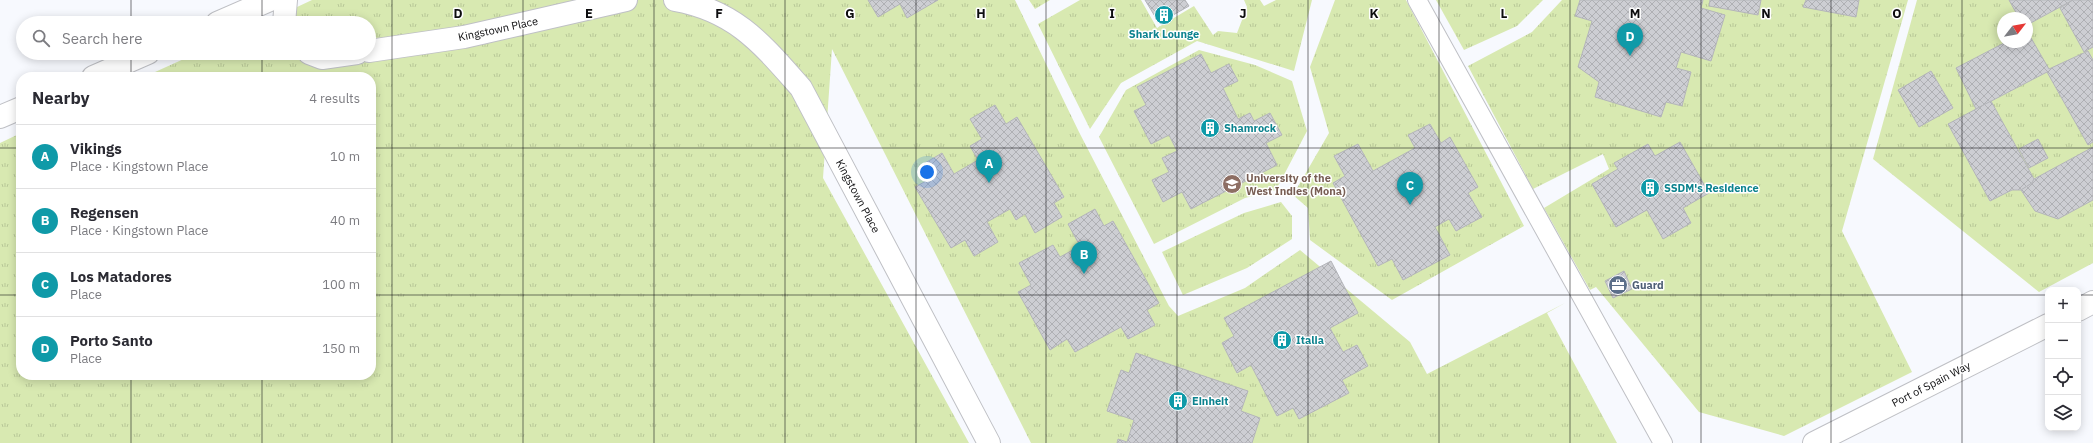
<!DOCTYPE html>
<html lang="en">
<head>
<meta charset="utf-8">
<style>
	:root { --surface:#fff; --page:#f2f2f3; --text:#2b2b33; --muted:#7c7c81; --line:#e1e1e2; --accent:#0b8043 }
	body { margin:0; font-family:"IBM Plex Sans",sans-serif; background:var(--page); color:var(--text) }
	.controls { position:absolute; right:12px; bottom:12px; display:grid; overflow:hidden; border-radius:8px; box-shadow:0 2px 10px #0003 }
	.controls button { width:36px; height:36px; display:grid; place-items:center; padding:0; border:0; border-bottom:1px solid var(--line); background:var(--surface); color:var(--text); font:20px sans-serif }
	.compass { position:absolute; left:1997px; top:12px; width:36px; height:36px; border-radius:50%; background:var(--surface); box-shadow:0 2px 10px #0003; rotate:59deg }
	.you { position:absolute; left:927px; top:172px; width:14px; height:14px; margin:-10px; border:3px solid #fff; border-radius:50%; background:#1a73e8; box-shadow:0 0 0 6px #1a73e833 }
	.badge { display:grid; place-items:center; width:26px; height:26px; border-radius:50%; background:var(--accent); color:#fff; font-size:13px; font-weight:700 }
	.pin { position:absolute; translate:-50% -33px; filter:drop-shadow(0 1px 2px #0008) }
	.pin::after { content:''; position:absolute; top:21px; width:14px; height:12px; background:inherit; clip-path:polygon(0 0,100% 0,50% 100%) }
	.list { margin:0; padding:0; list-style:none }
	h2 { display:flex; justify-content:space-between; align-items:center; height:52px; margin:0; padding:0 16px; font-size:17px }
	h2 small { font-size:13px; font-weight:400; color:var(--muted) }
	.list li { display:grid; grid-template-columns:26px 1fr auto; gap:12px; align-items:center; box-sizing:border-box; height:64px; padding:0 16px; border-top:1px solid var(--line) }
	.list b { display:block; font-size:15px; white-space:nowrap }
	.list p { margin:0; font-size:13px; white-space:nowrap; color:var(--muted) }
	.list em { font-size:13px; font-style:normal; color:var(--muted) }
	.icon { flex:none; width:22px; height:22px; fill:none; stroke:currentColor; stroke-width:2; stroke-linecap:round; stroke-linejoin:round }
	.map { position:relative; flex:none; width:2093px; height:443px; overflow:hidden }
	.search { position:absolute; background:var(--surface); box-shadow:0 2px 10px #0003; left:16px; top:16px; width:360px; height:44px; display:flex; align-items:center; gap:10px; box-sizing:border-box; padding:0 14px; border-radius:22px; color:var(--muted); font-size:15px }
	.panel { position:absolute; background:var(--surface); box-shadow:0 2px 10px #0003; left:16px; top:72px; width:360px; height:308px; border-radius:16px }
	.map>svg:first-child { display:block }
	.grass { fill:url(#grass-tufts); fill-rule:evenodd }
	.building { fill:url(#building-cross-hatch); stroke:#b4b5ba }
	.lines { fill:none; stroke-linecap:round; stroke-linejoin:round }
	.lane-casing { stroke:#bfc0c5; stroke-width:20 }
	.street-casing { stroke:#bfc0c5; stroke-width:24 }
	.lane { stroke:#fff; stroke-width:18 }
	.street { stroke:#fff; stroke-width:22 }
	.grid { fill:none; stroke:#0d0d0f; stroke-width:1; stroke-opacity:0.55 }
	.labels { text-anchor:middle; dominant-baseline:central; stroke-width:3; stroke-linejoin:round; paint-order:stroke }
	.street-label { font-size:11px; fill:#0d0d0f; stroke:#fff }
	.culture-label { font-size:11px; font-weight:bold; fill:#0d838f; stroke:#fff; text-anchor:start }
	.education-label { font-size:11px; font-weight:bold; fill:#785e54; stroke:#fff; text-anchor:start }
	.service-label { font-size:11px; font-weight:bold; fill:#4e5e75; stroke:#fff; text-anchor:start }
	.grid-label { font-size:13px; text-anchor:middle; font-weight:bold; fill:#0d0d0f; stroke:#fff; stroke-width:3; stroke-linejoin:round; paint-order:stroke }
</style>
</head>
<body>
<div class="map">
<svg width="2093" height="443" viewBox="0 0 2093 443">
	<defs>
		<pattern id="grass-tufts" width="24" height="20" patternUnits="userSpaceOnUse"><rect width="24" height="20" fill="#d8e9b1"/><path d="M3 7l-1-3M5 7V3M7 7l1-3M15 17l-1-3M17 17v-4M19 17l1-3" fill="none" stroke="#b8c797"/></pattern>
		<pattern id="building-cross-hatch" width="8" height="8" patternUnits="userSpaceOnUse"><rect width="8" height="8" fill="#cdced3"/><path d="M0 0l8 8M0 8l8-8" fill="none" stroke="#afb0b4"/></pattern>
	</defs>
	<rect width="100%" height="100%" fill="#f7f9fe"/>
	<g class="grass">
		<polygon points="312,0 1015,0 1079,132 1169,306 1178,316 1245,288 1300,250 1410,342 1427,374 1565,303 1547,313 1617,443 1031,443 832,49 823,178 969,443 0,443 0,143 21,133 21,375 371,375 371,77 144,77 197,53 369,53 369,23 263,23"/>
		<polygon points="1029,0 1050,0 1035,9"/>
		<polygon points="1080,0 1141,0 1157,28 1194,6 1213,35 1218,31 1237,33 1247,7 1244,0 1260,0 1264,6 1276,0 1312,0 1294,71 1197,41 1121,83 1090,129 1038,24"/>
		<polygon points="1335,0 1406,0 1524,226 1392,300 1310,240 1308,208 1293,195 1329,133 1310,67"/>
		<polygon points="1436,0 1543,0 1517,26 1464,50"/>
		<polygon points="1562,0 1908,0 1842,231 1912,372 1784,436 1699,412 1596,287 1590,290 1544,208 1609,169 1603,154 1533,189 1468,66 1532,32"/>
		<path d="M1917,0H2093V263L2039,292L1873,159ZM2003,18H2027V42H2003Z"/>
		<polygon points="1199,50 1255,65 1292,81 1307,131 1276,190 1245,198 1154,244 1099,137 1126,90"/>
		<polygon points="1281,202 1292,216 1292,239 1247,268 1183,295 1162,252 1244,213"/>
	</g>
	<g class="building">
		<polygon points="868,0 938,0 907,18 900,4 878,17"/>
		<polygon points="1145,0 1185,0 1189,6 1159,23"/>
		<polygon points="1580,0 1703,0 1701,8 1725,15 1711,61 1681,52 1676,68 1691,72 1682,106 1666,102 1661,117 1595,97 1599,82 1578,67 1592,21 1575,16"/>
		<polygon points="1710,0 1761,0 1758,15 1709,6"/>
		<polygon points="1806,0 1859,0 1856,17 1803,7"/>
		<polygon points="2009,0 2073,0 2027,25 2027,18 2019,18"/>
		<polygon points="2073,0 2093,0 2093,47 2084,52 2060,8"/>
		<polygon points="2027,31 2049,69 2088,51 2093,60 2093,142 2088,145 2047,72 1976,109 1956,68 2006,42 2027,42"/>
		<polygon points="1201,54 1211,73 1229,64 1238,81 1223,88 1238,119 1250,113 1254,121 1270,113 1282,135 1266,143 1277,165 1191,209 1182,192 1163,202 1152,180 1169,172 1162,158 1177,151 1169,135 1151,144 1134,111 1146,105 1137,87"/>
		<polygon points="1931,71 1953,108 1919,127 1898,90"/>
		<polygon points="1991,101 2034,179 2032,183 2021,190 2012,190 1990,201 1948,124"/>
		<polygon points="995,105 1006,124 1017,117 1064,197 1054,203 1062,217 1035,233 1025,214 1016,220 1010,209 987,222 998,242 974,256 965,240 951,248 915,187 928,180 920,166 942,153 954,174 978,160 970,146 982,139 970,119"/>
		<polygon points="1430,124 1441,143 1450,137 1478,187 1468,193 1482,217 1456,231 1449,219 1435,227 1450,255 1403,280 1392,259 1378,266 1333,183 1345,176 1334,156 1358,144 1373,171 1415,148 1408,135"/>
		<polygon points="2038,139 2048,158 2029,168 2019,149"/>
		<polygon points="1680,142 1709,193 1683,208 1691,223 1663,239 1647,210 1616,227 1592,184 1618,169 1614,163 1648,144 1655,156"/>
		<polygon points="2093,147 2093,200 2058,219 2035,211 2021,190 2032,183 2034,179"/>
		<polygon points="1095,209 1104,226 1113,221 1159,303 1147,310 1155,325 1128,339 1121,327 1075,352 1067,339 1050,350 1018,292 1031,285 1019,263 1053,245 1060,257 1080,246 1068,224"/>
		<polygon points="1331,261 1358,313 1330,328 1343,352 1357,345 1368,366 1342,380 1349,393 1299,419 1293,408 1277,416 1251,365 1237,373 1222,343 1234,336 1224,318"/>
		<polygon points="1624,271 1632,289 1613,298 1605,281"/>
		<polygon points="1136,353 1248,391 1241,411 1260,418 1252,443 1117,443 1118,439 1127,442 1134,420 1107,411 1121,370 1129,373"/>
	</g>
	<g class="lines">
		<defs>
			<polyline id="lane" points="1417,0 1663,443"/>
			<g id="street">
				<path d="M675,0C736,11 762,44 801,88L989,443"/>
				<polyline points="217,23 270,0"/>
				<polyline points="284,23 286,0"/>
				<polyline points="369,51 464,37 626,0"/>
				<polyline points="309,53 322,58 357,53"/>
				<polyline points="93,77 148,53"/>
				<polyline points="0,117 21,108"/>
				<polyline points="2078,310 2093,302"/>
				<polyline points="1814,443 2048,325"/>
			</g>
		</defs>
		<use href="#lane" class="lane-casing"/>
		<use href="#street" class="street-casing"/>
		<use href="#lane" class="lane"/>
		<use href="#street" class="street"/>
	</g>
	<path class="grid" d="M131,0V23M262,0V23M392,0V443M523,0V443M654,0V443M785,0V443M916,0V443M1046,0V443M1177,0V443M1308,0V443M1439,0V443M1570,0V443M1701,0V443M1831,0V443M1962,0V443M131,53V77M262,53V77M0,148H21M371,148H2093M0,295H21M371,295H2048M2078,295H2093M131,375V443M262,375V443"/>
	<defs>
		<symbol id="building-disc" viewBox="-11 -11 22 22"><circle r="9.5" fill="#0f9aa8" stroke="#fff"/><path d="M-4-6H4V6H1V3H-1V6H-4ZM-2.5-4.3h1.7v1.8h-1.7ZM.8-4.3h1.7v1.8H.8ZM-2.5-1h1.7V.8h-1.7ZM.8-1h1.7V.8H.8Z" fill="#fff"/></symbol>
		<symbol id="university-disc" viewBox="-11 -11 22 22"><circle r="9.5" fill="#8d6e63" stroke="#fff"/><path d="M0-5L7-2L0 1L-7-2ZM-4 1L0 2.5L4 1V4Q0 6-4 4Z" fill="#fff"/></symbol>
		<symbol id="office-disc" viewBox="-11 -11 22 22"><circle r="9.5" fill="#5c6f8a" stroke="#fff"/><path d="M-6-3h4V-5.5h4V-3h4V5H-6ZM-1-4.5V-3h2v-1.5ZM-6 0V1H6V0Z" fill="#fff"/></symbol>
	</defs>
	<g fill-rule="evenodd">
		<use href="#building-disc" x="1153" y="4" width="22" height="22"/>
		<use href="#building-disc" x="1199" y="117" width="22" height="22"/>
		<use href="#university-disc" x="1221" y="173" width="22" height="22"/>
		<use href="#building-disc" x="1639" y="177" width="22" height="22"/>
		<use href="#office-disc" x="1607" y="274" width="22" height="22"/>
		<use href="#building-disc" x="1271" y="329" width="22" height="22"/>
		<use href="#building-disc" x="1167" y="390" width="22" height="22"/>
	</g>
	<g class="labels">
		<g class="street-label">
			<text transform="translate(498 29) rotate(-12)">Kingstown Place</text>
			<text transform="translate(858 196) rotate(62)">Kingstown Place</text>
			<text transform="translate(1931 384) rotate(-27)">Port of Spain Way</text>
		</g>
		<g class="culture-label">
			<text x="1164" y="34" text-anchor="middle">Shark Lounge</text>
			<text x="1224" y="128">Shamrock</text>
			<text x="1664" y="188">SSDM's Residence</text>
			<text x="1296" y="340">Italia</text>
			<text x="1192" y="401">Einheit</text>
		</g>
		<g class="education-label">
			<text x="1246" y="178">University of the<tspan x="1246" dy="13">West Indies (Mona)</tspan></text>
		</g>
		<g class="service-label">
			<text x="1632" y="285">Guard</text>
		</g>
	</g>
	<g class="grid-label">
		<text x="458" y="18">D</text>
		<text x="589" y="18">E</text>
		<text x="719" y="18">F</text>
		<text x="850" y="18">G</text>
		<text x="981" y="18">H</text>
		<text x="1112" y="18">I</text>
		<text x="1243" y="18">J</text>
		<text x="1374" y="18">K</text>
		<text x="1504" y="18">L</text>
		<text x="1635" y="18">M</text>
		<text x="1766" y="18">N</text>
		<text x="1897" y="18">O</text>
	</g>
</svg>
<div class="controls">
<button>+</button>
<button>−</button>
<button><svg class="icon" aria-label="locate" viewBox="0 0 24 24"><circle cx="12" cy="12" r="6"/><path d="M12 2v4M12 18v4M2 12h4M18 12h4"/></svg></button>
<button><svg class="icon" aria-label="layers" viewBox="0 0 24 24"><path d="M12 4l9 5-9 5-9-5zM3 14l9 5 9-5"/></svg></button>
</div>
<svg class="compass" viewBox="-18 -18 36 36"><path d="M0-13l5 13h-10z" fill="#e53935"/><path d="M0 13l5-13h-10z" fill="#7c7c81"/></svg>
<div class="you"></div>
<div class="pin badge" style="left:989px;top:183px;background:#0f9aa8">A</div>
<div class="pin badge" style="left:1084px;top:274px;background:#0f9aa8">B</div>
<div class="pin badge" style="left:1410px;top:205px;background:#0f9aa8">C</div>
<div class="pin badge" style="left:1630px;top:56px;background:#0f9aa8">D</div>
<div class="search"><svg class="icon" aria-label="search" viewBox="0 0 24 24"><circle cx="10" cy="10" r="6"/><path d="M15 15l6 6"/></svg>Search here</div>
<section class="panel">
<h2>Nearby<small>4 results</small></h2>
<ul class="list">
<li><span class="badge" style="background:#0f9aa8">A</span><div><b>Vikings</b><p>Place · Kingstown Place</p></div><em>10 m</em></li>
<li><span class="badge" style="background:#0f9aa8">B</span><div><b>Regensen</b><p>Place · Kingstown Place</p></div><em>40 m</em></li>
<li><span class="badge" style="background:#0f9aa8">C</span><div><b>Los Matadores</b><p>Place</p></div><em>100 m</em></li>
<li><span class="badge" style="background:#0f9aa8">D</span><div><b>Porto Santo</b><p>Place</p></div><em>150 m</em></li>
</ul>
</section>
</div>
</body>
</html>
